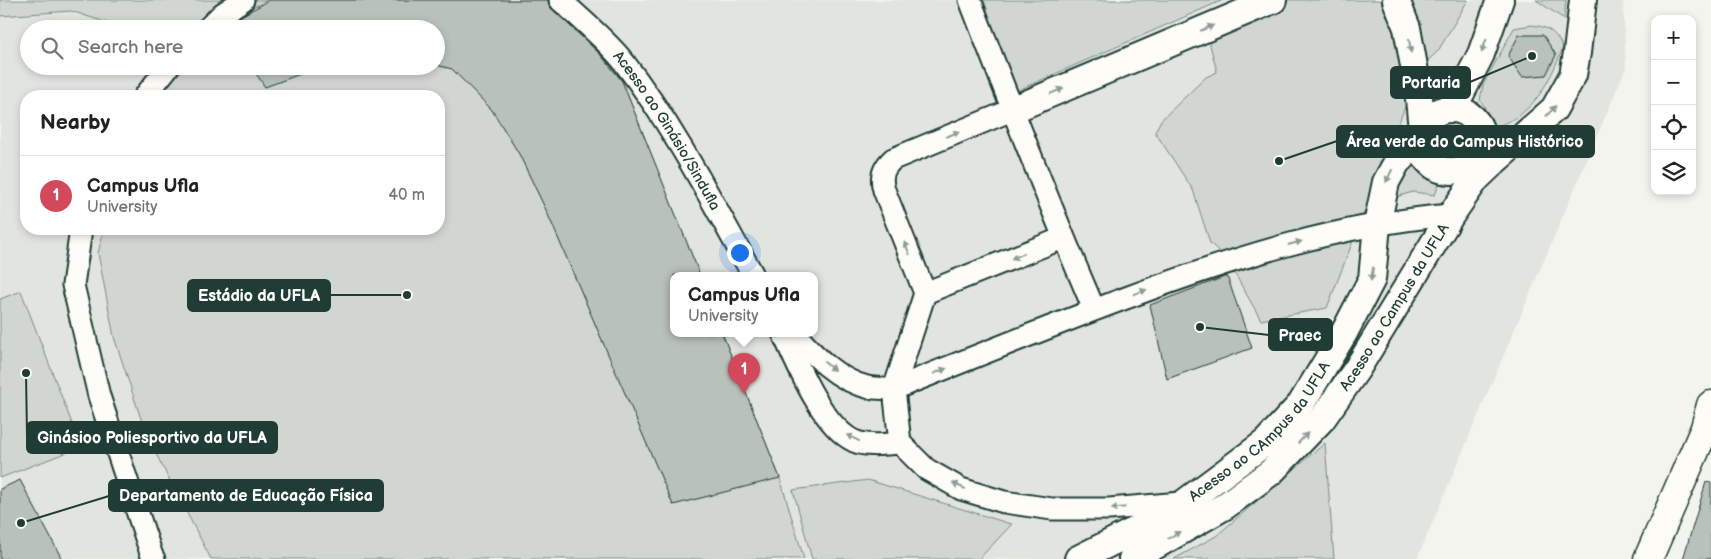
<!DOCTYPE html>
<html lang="en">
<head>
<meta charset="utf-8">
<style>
	:root { --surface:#fff; --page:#f6f6f6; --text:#222; --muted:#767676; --line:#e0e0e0; --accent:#d1495b }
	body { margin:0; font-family:"Balsamiq Sans",sans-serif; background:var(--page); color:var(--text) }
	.controls { position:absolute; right:15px; top:15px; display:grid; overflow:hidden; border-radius:10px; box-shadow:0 2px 8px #0003 }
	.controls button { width:45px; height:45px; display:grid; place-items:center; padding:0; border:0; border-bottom:1px solid var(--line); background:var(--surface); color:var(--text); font:25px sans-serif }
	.you { position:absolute; left:739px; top:252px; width:18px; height:18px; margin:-12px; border:4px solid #fff; border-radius:50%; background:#1a73e8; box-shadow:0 0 0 8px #1a73e833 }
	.badge { display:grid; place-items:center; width:32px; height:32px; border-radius:50%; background:var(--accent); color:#fff; font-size:16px; font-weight:700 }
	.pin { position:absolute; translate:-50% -41px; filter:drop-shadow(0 1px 2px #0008) }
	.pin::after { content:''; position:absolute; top:26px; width:18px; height:15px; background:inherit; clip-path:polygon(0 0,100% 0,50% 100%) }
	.popup { position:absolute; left:670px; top:272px; width:148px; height:65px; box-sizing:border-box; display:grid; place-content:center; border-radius:10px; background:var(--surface); filter:drop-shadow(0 1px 4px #0005); font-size:16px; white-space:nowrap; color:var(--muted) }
	.popup b { font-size:19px; color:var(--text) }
	.popup::after { content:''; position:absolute; left:50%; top:100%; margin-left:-10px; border:10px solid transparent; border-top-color:var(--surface) }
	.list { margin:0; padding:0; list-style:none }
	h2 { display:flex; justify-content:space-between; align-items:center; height:65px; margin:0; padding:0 20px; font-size:21px }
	h2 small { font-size:16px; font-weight:400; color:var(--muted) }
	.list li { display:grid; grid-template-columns:32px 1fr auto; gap:15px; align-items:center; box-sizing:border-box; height:80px; padding:0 20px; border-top:1px solid var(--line) }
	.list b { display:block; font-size:19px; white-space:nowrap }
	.list p { margin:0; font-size:16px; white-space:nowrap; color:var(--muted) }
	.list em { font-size:16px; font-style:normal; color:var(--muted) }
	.icon { flex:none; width:28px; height:28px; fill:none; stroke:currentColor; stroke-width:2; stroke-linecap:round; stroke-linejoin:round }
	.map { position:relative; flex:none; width:1711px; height:559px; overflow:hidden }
	.search { position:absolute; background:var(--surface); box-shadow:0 2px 8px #0003; left:20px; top:20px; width:425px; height:55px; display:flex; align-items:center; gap:12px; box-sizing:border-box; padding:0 18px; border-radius:28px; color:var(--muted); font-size:19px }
	.panel { position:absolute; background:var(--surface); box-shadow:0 2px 8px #0003; left:20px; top:90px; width:425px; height:145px; border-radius:20px }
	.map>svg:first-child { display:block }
	.built { fill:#e2e5df; fill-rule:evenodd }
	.green { fill:#d1d6d1; stroke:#788a82 }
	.building { fill:#b9c1bb; stroke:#1f3d34 }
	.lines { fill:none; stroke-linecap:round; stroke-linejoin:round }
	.minor-casing { stroke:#1f3d34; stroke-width:25 }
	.tertiary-casing { stroke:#1f3d34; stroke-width:30 }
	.secondary-casing { stroke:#1f3d34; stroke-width:31 }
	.minor { stroke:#fdfcf7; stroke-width:21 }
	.tertiary { stroke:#fdfcf7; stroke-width:26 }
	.secondary { stroke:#fdfcf7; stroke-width:28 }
	.oneway { fill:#8e9c96 }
	.labels { text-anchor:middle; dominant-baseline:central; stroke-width:4.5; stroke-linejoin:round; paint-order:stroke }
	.street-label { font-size:15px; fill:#1f3d34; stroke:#fdfcf7 }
	.leader { fill:none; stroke:#1f3d34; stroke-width:2 }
	.callout-dot { fill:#1f3d34; stroke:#fdfcf7; stroke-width:2 }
	.callout { fill:#1f3d34; stroke:#1f3d34; stroke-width:2 }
	.callout-label { font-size:16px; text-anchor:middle; font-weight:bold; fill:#fff }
</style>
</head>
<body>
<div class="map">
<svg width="1711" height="559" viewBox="0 0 1711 559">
	<rect width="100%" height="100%" fill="#f4f4ef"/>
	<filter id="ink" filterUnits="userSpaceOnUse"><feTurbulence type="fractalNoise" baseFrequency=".02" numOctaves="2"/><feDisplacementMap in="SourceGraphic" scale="10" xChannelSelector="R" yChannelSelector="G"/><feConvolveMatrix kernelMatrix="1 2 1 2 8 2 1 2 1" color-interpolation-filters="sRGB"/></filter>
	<g filter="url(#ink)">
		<path class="built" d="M0,0H1623L1626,68L1417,559H0ZM29,29H436V66H29ZM26,96H439V229H26ZM674,275H814V333H674Z"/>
		<g class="green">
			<polygon points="0,0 268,0 207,29 126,29 71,11 0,16"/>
			<polygon points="270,0 550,0 620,76 699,275 674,275 674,333 722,333 780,478 804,559 211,559 147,437 114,337 98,253 104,229 439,229 439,96 154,96 159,87 181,66 436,66 436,29 221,29"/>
			<polygon points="984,0 1223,0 1014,92"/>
			<polygon points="1238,0 1468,0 1438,51 1420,68 1327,308 1261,320 1226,258 1210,243 1193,190 1155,132 1161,120 1206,77 1217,72 1206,29"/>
			<polygon points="1536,0 1566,0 1564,19"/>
			<path d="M1531,25C1549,27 1554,31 1563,47C1554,71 1542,98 1521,114C1512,121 1502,124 1492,128C1486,120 1488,109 1480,100L1483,85L1514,28Z"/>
			<circle cx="1450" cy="137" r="19"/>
			<polygon points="1412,153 1425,168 1443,173 1435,195 1413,192 1392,198"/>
			<polygon points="21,291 81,447 0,478 0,299"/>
			<polygon points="1325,443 1334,559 1174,559 1216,536"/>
			<polygon points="868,480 1011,524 1012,524 979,559 812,559 793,490"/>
		</g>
		<g class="building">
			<polygon points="270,0 548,0 552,9 600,54 622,81 700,275 674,275 674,333 722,333 780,478 673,505 546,210 519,154 492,110 452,69 436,65 436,29 226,28 241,16"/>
			<polygon points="1519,35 1543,35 1556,55 1546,75 1522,77 1508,56"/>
			<polygon points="251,66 322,66 265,87"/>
			<polygon points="1227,276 1252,348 1167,379 1150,305"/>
			<polygon points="20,480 62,559 0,559 0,489"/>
			<polygon points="1706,482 1711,483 1711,559 1683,559"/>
		</g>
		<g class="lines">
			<defs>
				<g id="minor">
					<path id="s1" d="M560,0C580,18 606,40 623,61C674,127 713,203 753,275"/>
					<path d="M970,0C1010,104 1050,207 1094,309"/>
					<polyline points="207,29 222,14 243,0"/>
					<polyline points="145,96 169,66"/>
					<path d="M1012,110L893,159C883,168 880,177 884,190L925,293L894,389L900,443L926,469L961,489L1004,502L1052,509H1109L1181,503"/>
					<polyline points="81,229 73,285 99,396 152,556 154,559"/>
					<polyline points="925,293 1063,238"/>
					<path d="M783,333C797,364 822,426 854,441C868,447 886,444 900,443"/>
					<path d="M794,333C814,355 837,380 867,387C876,389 886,388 894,389C972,358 1048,327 1126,298C1231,259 1339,224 1451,215"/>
				</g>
				<g id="tertiary">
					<polyline points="1396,0 1407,28 1418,88 1422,130"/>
					<polyline points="1453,109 1481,54 1500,0"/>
					<circle cx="1451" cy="140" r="31"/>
					<polyline points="1012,110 1273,0"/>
					<path id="s2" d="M1078,559L1132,532L1184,503L1266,442L1301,404L1344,333L1372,279L1377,225L1386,182L1397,162L1420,140"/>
					<path id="s3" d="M1132,559L1225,506L1271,472L1322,419L1357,369L1451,215L1476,179L1496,160L1554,109L1573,75L1577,53L1583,0"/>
				</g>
				<polyline id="secondary" points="1648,559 1705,428 1711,405"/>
			</defs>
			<use href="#minor" class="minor-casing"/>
			<use href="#tertiary" class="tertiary-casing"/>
			<use href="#secondary" class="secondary-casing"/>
			<use href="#minor" class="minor"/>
			<use href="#tertiary" class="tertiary"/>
			<use href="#secondary" class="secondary"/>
		</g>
		<defs><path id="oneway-solid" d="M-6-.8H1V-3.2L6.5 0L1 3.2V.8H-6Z" transform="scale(1.25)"/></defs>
		<g class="oneway">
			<use href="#oneway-solid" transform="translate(1207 28) rotate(-23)"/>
			<use href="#oneway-solid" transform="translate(1410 46) rotate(82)"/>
			<use href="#oneway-solid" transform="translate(1484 46) rotate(110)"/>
			<use href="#oneway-solid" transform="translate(1057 91) rotate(-23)"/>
			<use href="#oneway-solid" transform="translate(1551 111) rotate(-47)"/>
			<use href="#oneway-solid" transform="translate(953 134) rotate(-22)"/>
			<use href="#oneway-solid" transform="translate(1389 176) rotate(116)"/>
			<use href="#oneway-solid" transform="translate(1295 243) rotate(-15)"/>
			<use href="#oneway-solid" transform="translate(907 248) rotate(-112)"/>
			<use href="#oneway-solid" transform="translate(1018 256) rotate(158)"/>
			<use href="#oneway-solid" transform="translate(1372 274) rotate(100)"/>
			<use href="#oneway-solid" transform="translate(1140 292) rotate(-20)"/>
			<use href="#oneway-solid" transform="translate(829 366) rotate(39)"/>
			<use href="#oneway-solid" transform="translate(940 371) rotate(-22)"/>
			<use href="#oneway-solid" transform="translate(853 438) rotate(-154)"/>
			<use href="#oneway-solid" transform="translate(1303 438) rotate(-47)"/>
			<use href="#oneway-solid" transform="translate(959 486) rotate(-155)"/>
			<use href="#oneway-solid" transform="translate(1118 508) rotate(175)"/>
			<use href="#oneway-solid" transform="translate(1174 535) rotate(-30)"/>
		</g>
	</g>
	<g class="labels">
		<g class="street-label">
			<text stroke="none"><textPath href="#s1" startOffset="170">Acesso ao Ginásio/Sindufla</textPath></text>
			<text stroke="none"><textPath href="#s3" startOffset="371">Acesso ao Campus da UFLA</textPath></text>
			<text stroke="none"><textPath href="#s2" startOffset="225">Acesso ao CAmpus da UFLA</textPath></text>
		</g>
	</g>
	<path class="leader" d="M1532 56L1470 82M1279 161L1337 141M407 295L330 295M1200 327L1269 335M26 373L27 437M21 523L109 496"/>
	<g class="callout-dot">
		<circle cx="1532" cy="56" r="5"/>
		<circle cx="1279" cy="161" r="5"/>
		<circle cx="407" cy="295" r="5"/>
		<circle cx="1200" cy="327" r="5"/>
		<circle cx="26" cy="373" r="5"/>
		<circle cx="21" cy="523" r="5"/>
	</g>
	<g class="callout">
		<rect x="1391" y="67" width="79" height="31" rx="5"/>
		<rect x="1337" y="126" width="257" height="31" rx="5"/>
		<rect x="188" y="280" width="142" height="31" rx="5"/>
		<rect x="1269" y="319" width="63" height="31" rx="5"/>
		<rect x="27" y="422" width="250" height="31" rx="5"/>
		<rect x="109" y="480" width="274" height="31" rx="5"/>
	</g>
	<g class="callout-label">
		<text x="1431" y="88">Portaria</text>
		<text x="1465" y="147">Área verde do Campus Histórico</text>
		<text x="259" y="301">Estádio da UFLA</text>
		<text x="1300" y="341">Praec</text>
		<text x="152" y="443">Ginásioo Poliesportivo da UFLA</text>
		<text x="246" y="501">Departamento de Educação Física</text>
	</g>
</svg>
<div class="controls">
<button>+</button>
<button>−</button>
<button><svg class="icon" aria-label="locate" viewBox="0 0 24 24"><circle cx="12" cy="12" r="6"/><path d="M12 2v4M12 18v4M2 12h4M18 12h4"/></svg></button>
<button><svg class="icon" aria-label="layers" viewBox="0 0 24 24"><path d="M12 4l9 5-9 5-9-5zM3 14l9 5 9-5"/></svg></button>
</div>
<div class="you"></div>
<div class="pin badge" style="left:744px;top:394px">1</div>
<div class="popup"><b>Campus Ufla</b>University</div>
<div class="search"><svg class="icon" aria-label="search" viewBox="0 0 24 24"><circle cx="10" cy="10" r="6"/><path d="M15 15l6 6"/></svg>Search here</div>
<section class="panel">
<h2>Nearby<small></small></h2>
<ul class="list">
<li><span class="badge">1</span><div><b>Campus Ufla</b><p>University</p></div><em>40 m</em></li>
</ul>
</section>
</div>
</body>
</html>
